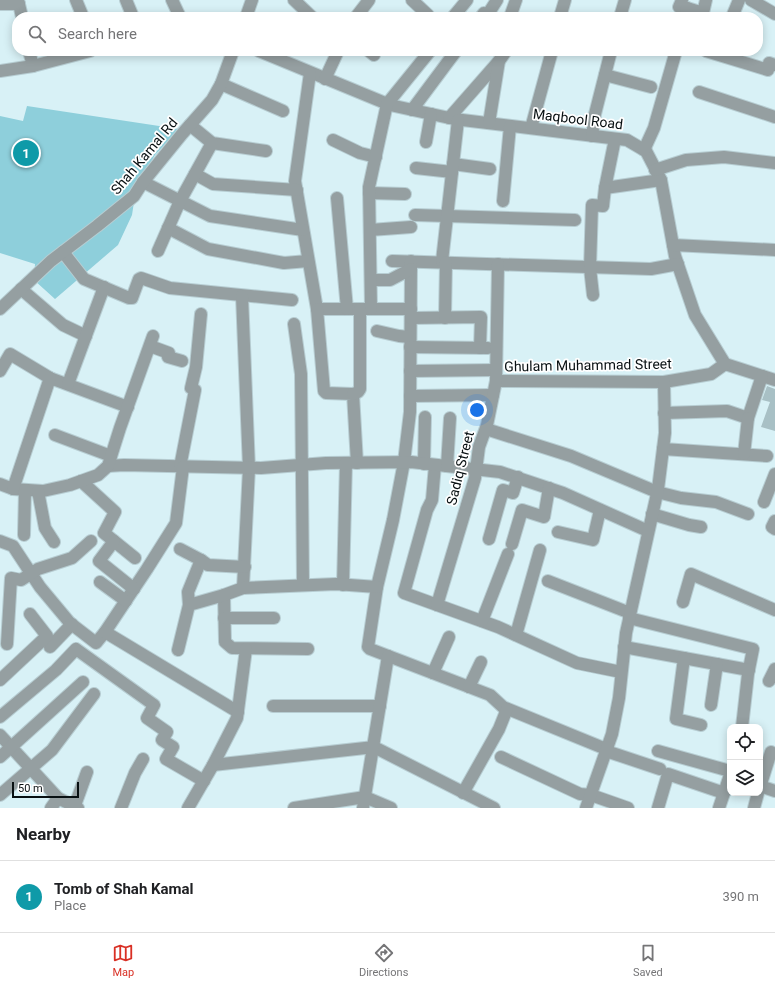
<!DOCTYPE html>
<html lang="en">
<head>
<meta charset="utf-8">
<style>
	:root { --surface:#fff; --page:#f6f6f6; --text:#202124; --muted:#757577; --line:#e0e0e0; --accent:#d93025 }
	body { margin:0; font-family:Roboto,sans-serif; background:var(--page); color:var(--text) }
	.controls { position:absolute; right:12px; bottom:12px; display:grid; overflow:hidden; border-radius:8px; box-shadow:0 2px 10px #0003 }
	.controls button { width:36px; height:36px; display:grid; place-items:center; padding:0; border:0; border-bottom:1px solid var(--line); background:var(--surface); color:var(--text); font:20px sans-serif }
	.scale { position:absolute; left:12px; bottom:10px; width:67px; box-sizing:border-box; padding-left:4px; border:2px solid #081012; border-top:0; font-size:11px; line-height:14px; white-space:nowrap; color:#081012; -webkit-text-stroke:3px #fff; paint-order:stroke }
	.you { position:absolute; left:477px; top:410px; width:14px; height:14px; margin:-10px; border:3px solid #fff; border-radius:50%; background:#1a73e8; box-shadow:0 0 0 6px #1a73e833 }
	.badge { display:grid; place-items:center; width:26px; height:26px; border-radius:50%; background:var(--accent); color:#fff; font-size:13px; font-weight:700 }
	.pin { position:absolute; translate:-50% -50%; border:2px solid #fff; box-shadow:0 1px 4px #0006 }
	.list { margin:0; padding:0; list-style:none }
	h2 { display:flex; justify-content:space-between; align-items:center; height:52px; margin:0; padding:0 16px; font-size:17px }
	h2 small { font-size:13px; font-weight:400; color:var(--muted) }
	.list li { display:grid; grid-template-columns:26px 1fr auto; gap:12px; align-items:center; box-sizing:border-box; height:72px; padding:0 16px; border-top:1px solid var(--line) }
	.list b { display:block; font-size:15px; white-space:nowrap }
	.list p { margin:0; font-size:13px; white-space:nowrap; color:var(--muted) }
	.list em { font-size:13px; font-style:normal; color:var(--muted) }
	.icon { flex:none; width:22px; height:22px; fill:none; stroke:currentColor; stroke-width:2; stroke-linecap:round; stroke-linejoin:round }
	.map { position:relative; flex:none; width:775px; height:808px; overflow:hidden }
	.search { position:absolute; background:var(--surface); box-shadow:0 2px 10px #0003; left:12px; right:12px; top:12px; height:44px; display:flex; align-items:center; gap:10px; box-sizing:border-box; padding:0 14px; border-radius:16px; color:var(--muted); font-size:15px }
	.sheet { height:124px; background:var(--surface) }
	nav { display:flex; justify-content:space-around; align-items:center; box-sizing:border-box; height:56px; border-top:1px solid var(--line); background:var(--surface); font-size:11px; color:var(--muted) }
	nav a { display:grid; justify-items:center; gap:2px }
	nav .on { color:var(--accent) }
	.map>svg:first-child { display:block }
	.green { fill:#8ecfdb }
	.building { fill:#a8c0c5 }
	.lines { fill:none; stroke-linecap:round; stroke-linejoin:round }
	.minor-casing { stroke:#b7cdd2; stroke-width:14 }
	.minor { stroke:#959fa1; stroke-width:12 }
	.labels { text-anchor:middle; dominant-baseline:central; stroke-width:3.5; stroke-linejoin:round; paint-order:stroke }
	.street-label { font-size:14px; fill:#081012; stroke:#fff }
</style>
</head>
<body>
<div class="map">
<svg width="775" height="808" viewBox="0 0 775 808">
	<rect width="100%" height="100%" fill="#d8f1f6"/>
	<polygon class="green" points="27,106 179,129 155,155 140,181 136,189 132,215 118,245 55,299 34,280 35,264 0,253 0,116 23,121"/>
	<g class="building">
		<polygon points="18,143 37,146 34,163 15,159"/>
		<polygon points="767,386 775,389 775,431 761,427 770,402 762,400"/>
	</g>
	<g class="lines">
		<defs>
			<g id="minor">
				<polyline points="18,0 22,17"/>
				<polyline points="76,0 83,17"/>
				<polyline points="126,0 133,17"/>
				<polyline points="172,0 180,17"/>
				<polyline points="294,0 312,17"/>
				<polyline points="412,0 428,15"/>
				<polyline points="682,0 679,7 687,8"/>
				<polyline points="751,0 775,14"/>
				<polyline points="0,4 19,4"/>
				<polyline points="246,17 252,0"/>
				<polyline points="356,17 369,0"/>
				<polyline points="453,17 467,0"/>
				<polyline points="481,17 484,13 488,14 497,0"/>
				<polyline points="510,17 516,0"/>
				<polyline points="560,17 565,0"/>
				<polyline points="620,17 625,0"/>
				<polyline points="685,17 687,8 703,13 706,0"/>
				<polyline points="732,17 739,0"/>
				<polyline points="29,51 33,66"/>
				<polyline points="259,51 390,105 454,119 627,140 644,150 646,151 661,180 675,256 695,315 725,364 775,380"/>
				<polyline points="369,51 374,55"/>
				<polyline points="706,51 768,70 769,63 775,65"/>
				<polyline points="0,71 33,66 90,51"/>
				<polyline points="310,73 295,181 317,309 411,309"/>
				<polyline points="605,75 651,87"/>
				<polyline points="325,79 338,51"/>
				<polyline points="221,84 283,111"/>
				<polyline points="699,92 775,117"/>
				<polyline points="412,110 456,51"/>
				<polyline points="449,118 499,61"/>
				<polyline points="489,123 499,61 506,51"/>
				<polyline points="190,125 212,143 266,151"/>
				<polyline points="531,128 552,51"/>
				<polyline points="592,136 595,114 611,51"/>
				<polyline points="615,139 605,188 661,180"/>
				<polyline points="333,140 360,153 376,157"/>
				<polyline points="426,142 431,114"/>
				<polyline points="644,150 654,128 676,51"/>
				<polyline points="453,164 490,169"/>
				<polyline points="416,168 452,172"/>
				<polyline points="655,170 686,160 724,157 775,163"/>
				<polyline points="195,174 213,184 297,190"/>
				<polyline points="143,182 210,216 303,230"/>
				<polyline points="369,193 405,194"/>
				<polyline points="337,198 347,309"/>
				<polyline points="503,201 510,126"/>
				<polyline points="415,215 575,220"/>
				<polyline points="168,228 208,249 284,263 308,261"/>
				<polyline points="370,230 411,227"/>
				<polyline points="673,245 775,250"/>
				<polyline points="158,251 180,201 212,143"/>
				<polyline points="63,252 84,279 129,298 132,298 139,279 141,278 170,288 292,300"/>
				<polyline points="392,261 651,269 678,264"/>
				<polyline points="411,261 410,412 404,462 393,520 377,587 368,647 370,649 490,695 503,707 606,749"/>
				<polyline points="442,261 458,120"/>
				<polyline points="371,280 390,280 411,269"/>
				<polyline points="21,289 63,325 86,336"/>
				<polyline points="593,295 590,268 592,205 603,206 605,188"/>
				<polyline points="242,296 249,468 243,588"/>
				<polyline points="0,309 51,261 97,226 134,196 143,182 182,134 212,100 221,84 233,51"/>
				<polyline points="317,309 324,391 326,393 353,394 357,463"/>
				<polyline points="371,309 369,187 387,104 430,51"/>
				<polyline points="411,318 481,317 480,348"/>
				<polyline points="445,318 446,262"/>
				<polyline points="294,324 301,374 303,585"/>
				<polyline points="377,331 399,336 410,337"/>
				<polyline points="150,346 169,353 168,357 182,361"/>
				<polyline points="410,347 488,348"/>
				<polyline points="0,371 10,354 50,378 128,407"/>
				<polyline points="410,371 496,370"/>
				<polyline points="496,381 664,382 711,374 725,364"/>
				<polyline points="68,384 104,287"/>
				<polyline points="353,394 358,392 360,389 360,309"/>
				<polyline points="410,396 493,395"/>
				<polyline points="664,413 727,411 748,418 762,376"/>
				<polyline points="486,429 571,456 657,492 681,498 716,502 748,514"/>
				<polyline points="55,435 111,456"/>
				<polyline points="663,449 767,456"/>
				<polyline points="744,454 748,418"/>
				<polyline points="424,464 425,417"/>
				<polyline points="435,465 432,500 427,510 404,593 498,627 577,663 621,672"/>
				<polyline points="108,466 124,465 261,468 326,463 411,462 500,472 563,493 648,531"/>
				<polyline points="447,466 450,418"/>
				<polyline points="180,467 195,390 191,388 196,367 201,314"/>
				<polyline points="81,481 115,512 104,533 135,558"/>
				<polyline points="0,484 13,489 43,491 70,485 98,475 108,466 120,428 153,336"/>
				<polyline points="13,489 50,378"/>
				<polyline points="38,491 45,528 54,542"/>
				<polyline points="764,502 775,474"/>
				<polyline points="652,514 689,525 701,527"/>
				<polyline points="775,521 772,527 775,529"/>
				<polyline points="558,532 593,540 600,510"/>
				<polyline points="24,535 25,490"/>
				<polyline points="489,539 503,490 513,493 518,477"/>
				<polyline points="0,541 13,546 40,587 70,623 96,643 105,632 147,569 176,523 183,467"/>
				<polyline points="114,541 99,561 134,589"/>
				<polyline points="512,544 522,510 544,517 549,488"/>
				<polyline points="180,549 201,560 188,592 189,605"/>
				<polyline points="201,560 208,565 245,567"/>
				<polyline points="548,581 630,613"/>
				<polyline points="100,582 126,601"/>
				<polyline points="343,585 346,463"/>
				<polyline points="224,595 225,642 232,648 308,649"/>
				<polyline points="683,602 691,574 775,610"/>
				<polyline points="437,605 475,478 479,447 487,425 496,381 498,264"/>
				<polyline points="224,618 274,618"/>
				<polyline points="629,618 753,649 748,674 742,727"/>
				<polyline points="482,621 508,554"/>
				<polyline points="105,632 238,712"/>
				<polyline points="516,635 540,550"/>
				<polyline points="7,644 11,578 21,580 38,569 72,558 91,541"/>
				<polyline points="50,647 72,624"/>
				<polyline points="624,647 749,670"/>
				<polyline points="178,650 189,605 224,595 243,588 336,584 377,587"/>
				<polyline points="684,658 676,719 701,725"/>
				<polyline points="433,673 449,637"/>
				<polyline points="0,680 47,636 30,614"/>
				<polyline points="769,681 775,669"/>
				<polyline points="469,687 481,662"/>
				<polyline points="711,705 717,664"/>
				<polyline points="273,706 380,706"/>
				<polyline points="0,717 56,670 76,649 154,705 147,718 167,732 162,740 173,747 166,759 204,781"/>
				<polyline points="0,735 58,798 78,808"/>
				<polyline points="606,751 660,769"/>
				<polyline points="658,751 730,771"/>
				<polyline points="0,757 83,682"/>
				<polyline points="501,757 580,794 591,795 628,808"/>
				<polyline points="213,765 374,747 494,808"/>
				<polyline points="760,786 775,791"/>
				<polyline points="760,787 771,752"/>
				<polyline points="463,793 499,729 507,709"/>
				<polyline points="0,795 52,750 94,694"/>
				<polyline points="51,808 58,798"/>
				<polyline points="74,808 87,772"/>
				<polyline points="121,808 135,773 143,759"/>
				<polyline points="188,808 213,765 237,718 246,649"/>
				<polyline points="294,808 365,797 391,808"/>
				<polyline points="363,808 388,656"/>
				<polyline points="586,808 612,734 619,698 626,633 658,489 665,433 664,382"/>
				<polyline points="658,808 668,774 724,793"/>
				<polyline points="719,808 730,775"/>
				<polyline points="754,808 758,793"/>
			</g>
		</defs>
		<use href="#minor" class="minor-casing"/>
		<use href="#minor" class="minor"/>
	</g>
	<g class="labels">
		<g class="street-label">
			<text transform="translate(578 119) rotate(7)">Maqbool Road</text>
			<text transform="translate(144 156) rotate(-50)">Shah Kamal Rd</text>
			<text transform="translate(588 365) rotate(-1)">Ghulam Muhammad Street</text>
			<text transform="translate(460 468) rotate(-76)">Sadiq Street</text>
		</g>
	</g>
</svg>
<div class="controls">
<button><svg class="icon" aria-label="locate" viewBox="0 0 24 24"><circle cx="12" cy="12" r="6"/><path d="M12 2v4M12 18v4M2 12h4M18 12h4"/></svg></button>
<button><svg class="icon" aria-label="layers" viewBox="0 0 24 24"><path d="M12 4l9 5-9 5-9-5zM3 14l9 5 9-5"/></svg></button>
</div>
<div class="scale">50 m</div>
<div class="you"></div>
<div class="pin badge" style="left:26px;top:153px;background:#0f9aa8">1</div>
<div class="search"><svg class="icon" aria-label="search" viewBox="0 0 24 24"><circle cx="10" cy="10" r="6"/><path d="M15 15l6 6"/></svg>Search here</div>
</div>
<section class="sheet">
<h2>Nearby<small></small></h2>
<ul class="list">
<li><span class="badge" style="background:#0f9aa8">1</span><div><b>Tomb of Shah Kamal</b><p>Place</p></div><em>390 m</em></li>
</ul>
</section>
<nav>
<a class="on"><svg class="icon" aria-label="map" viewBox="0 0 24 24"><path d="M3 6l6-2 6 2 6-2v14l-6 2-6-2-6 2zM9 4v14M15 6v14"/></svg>Map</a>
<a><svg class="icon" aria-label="directions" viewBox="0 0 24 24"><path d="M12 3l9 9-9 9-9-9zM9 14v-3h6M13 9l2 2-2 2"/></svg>Directions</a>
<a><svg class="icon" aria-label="saved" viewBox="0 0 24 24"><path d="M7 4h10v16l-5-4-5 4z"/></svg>Saved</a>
</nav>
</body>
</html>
